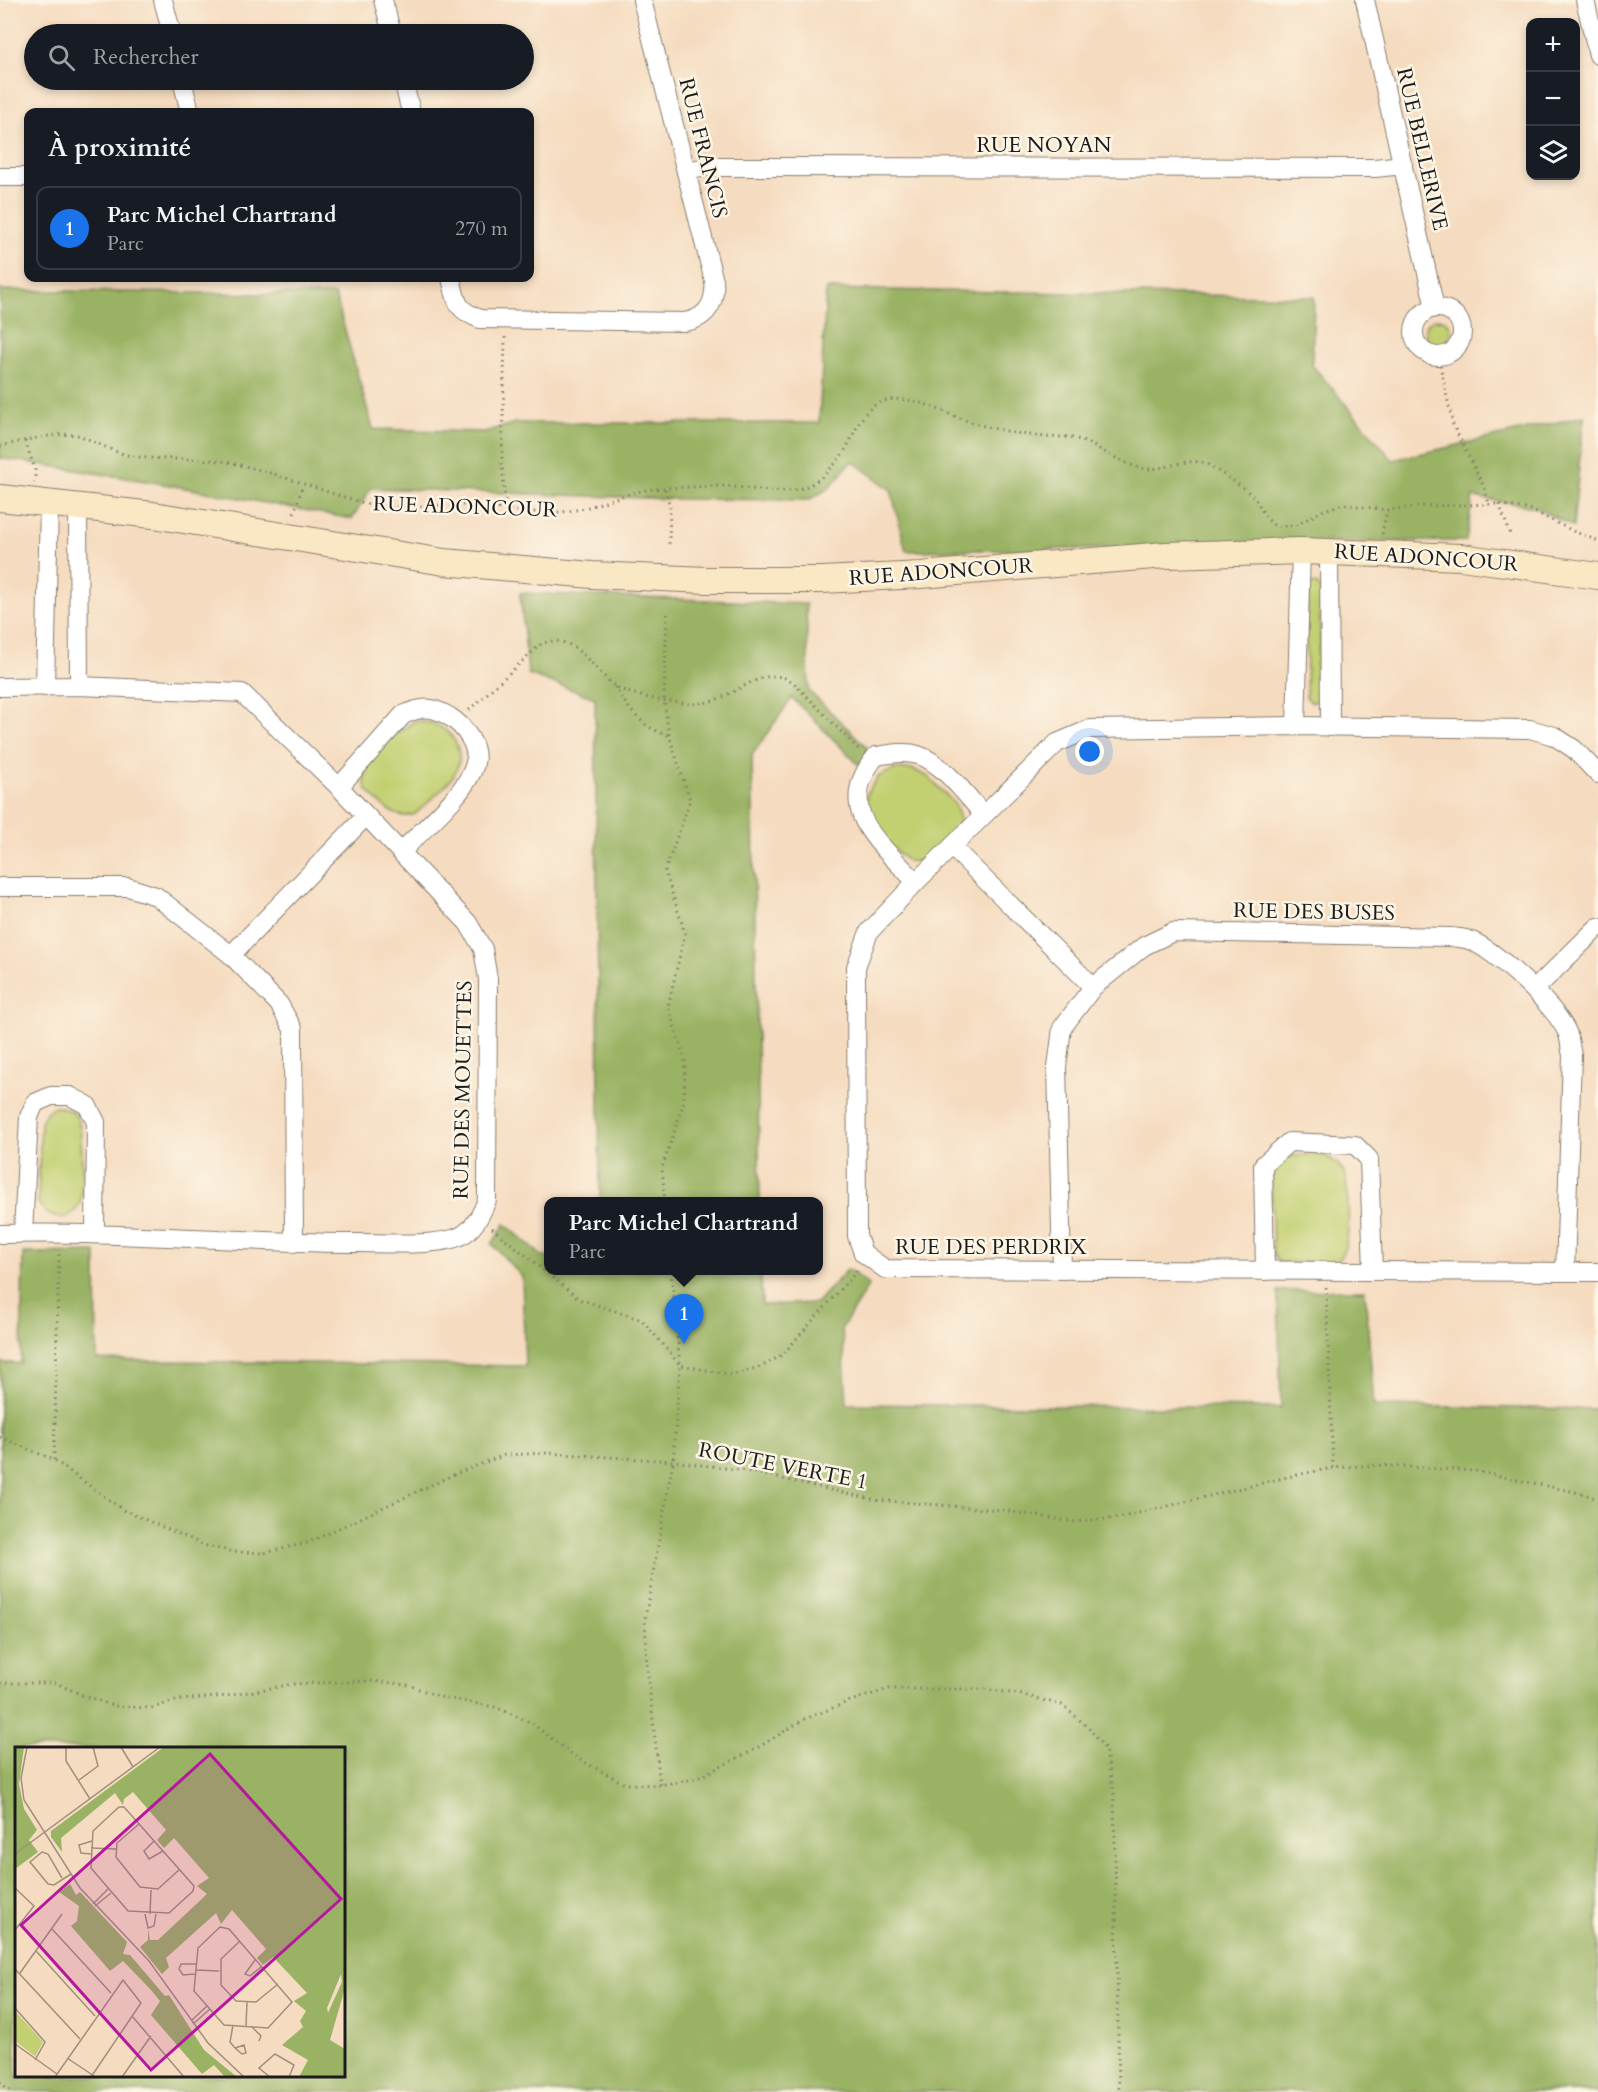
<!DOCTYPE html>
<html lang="fr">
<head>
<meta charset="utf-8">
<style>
	:root { --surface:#171b24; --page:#20242c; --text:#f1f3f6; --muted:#9ea1a6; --line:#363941; --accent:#1a73e8 }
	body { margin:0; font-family:Cardo,serif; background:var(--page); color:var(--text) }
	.controls { position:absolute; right:18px; top:18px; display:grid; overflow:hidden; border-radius:12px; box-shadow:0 3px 9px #0003 }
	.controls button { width:54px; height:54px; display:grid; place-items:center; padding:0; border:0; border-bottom:2px solid var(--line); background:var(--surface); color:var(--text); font:30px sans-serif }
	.you { position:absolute; left:1090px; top:752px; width:21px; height:21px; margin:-15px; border:4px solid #fff; border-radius:50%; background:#1a73e8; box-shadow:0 0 0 9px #1a73e833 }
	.badge { display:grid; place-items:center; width:39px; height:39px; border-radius:50%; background:var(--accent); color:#fff; font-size:20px; font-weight:700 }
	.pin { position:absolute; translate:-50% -50px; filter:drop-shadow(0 2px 3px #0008) }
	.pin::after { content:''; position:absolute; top:32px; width:21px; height:18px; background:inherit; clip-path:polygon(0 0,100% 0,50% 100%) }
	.popup { position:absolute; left:544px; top:1197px; width:279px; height:78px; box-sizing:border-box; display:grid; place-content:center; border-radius:12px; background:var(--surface); filter:drop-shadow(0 2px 4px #0005); font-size:20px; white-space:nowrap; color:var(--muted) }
	.popup b { font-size:22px; color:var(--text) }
	.popup::after { content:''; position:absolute; left:50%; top:100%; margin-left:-12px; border:12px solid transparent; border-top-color:var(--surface) }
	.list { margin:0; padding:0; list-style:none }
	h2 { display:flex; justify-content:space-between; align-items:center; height:78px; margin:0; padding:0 24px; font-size:26px }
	h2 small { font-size:20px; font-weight:400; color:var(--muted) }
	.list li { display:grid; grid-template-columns:39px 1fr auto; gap:18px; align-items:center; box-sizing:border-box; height:84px; margin:0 12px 12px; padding:0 12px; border:2px solid var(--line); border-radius:12px }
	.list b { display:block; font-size:22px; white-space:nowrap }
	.list p { margin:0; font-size:20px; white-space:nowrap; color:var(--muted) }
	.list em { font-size:20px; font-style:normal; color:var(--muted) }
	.icon { flex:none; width:33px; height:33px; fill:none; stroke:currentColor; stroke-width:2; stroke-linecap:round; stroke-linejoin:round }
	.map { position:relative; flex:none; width:1598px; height:2092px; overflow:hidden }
	.search { position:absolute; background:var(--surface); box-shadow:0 3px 9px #0003; left:24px; top:24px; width:510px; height:66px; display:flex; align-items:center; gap:15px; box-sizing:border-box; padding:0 21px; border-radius:33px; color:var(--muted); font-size:22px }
	.panel { position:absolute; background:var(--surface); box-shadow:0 3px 9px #0003; left:24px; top:108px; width:510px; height:174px; border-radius:12px }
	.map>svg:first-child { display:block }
	.green { fill:#c3d072; stroke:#707647; stroke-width:1.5 }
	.forest { fill:#9ab264; stroke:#5b6740; stroke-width:1.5; fill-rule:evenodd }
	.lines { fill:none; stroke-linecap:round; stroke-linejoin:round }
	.street-casing { stroke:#887c6e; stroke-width:20 }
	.secondary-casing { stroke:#887c6e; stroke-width:28 }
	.path { stroke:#887c6e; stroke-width:3; stroke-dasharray:1.5 4.5; stroke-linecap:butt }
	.street { stroke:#fff; stroke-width:18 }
	.secondary { stroke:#fae7c3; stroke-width:26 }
	.labels { text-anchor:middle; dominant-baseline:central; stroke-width:5; stroke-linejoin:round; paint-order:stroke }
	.street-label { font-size:21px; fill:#1c1c1c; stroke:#fcf5e5 }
	.inset-road { fill:none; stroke:#9e8f7e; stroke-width:1.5 }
	.view { fill:#b5179e; fill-opacity:0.15; stroke:#b5179e; stroke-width:3 }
	.inset-edge { fill:none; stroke:#1c1c1c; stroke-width:3 }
</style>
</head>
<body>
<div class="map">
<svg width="1598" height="2092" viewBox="0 0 1598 2092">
	<rect width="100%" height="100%" fill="#fcf5e5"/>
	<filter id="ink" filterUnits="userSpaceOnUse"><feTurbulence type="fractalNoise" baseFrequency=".0167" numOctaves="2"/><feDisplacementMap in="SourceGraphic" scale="12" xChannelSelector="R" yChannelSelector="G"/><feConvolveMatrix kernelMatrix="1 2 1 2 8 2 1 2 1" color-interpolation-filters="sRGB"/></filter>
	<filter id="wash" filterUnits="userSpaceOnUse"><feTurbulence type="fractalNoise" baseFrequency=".008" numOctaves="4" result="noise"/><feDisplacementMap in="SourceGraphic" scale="24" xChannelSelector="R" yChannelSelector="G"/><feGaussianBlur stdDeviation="1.35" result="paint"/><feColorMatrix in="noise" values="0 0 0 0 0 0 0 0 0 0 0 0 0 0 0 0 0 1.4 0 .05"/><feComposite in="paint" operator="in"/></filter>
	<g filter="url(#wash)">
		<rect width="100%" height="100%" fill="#f5dbbf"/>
		<g class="green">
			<circle cx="1438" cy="332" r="13"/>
			<polygon points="1312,584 1318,585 1320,589 1320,694 1317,701 1311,702 1306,697 1308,590"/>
			<path d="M415,721C444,720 469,744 455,773C450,784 425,805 415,814C395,822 380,803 367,790C365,784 363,778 365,771C368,757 402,728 415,721Z"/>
			<polygon points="896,769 912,769 927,776 955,804 960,819 954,833 933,856 922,862 907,861 871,827 864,810 868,791 879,776"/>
			<path d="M55,1107C64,1107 73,1109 78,1119C82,1128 84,1195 80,1203C70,1224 47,1221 38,1202L41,1122L47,1111Z"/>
			<path d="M1324,1155C1335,1161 1341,1166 1346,1177C1347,1203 1355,1243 1336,1263L1279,1262L1273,1254L1271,1173C1285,1151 1301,1155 1324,1155Z"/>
		</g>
		<g class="forest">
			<polygon points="826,289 1314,297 1312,365 1393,460 1584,416 1573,527 1535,507 1473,497 1466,541 1305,542 1159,548 906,551 891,490 852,461 828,489 809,500 670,499 371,488 352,519 158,483 0,458 0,290 335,295 373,429 484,432 515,423 819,423"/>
			<polygon points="520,593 806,604 809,691 872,752 859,765 792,698 752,755 760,1201 600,1201 595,698 528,674"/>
			<path d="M505,1224L542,1256H549V1270L761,1271L762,1305L816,1303L848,1269L869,1285L842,1328L847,1404L1281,1408L1278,1291L1365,1290L1374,1406L1598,1409V2092H0V1363H21L23,1253L96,1252L97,1360L525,1366L522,1277L492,1244ZM16,1748H344V2076H16Z"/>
		</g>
	</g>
	<g filter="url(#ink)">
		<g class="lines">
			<defs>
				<g id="street">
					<polyline points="163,0 172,34"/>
					<polyline points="383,0 392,34"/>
					<polyline points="1365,0 1435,308"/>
					<polyline points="1585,0 1598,55"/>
					<polyline points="182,80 190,112"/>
					<polyline points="403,80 411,112"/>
					<polyline points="686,171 706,167 1375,168 1403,165"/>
					<polyline points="0,177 28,177"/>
					<path d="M451,278C457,302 455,309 480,319L684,322C707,319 716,303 714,281L642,0"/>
					<circle cx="1438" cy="332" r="24"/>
					<polyline points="78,506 79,686"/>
					<polyline points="1329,551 1330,727"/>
					<path d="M0,687L79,686L242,693L339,787L468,923L483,949L488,979L487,1200C482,1212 476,1226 464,1234C445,1247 385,1243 361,1243C240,1243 120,1231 0,1234"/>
					<polyline points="45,687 49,503"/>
					<polyline points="1296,726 1301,551"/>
					<polyline points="1598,774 1574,749 1554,736 1530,729 1296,726 1090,729 1057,743 916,882 869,932 856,967 857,1236 863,1253 885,1269 1598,1272"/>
					<path d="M339,787L403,715C423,706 432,706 450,717C464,726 479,746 475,763C469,791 422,830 402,851"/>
					<polyline points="952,847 1093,987"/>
					<path d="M916,882C880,843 832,810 876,756C890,754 905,751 918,755C942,762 967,796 983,814"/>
					<polyline points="0,887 128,887 156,896 231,955 279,1004 293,1029 294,1243"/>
					<polyline points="231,955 366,816"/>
					<polyline points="1534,990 1598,927"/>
					<polyline points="23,1233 29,1117 35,1103 51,1096 70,1096 87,1105 96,1122 95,1234"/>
					<path d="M1062,1270L1057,1067L1062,1028L1093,987L1144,946L1173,932L1451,937C1457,938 1464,938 1469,940C1495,949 1556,1007 1567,1032C1570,1039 1570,1048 1572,1055L1565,1272"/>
					<polyline points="1265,1271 1263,1165 1289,1142 1355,1145 1369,1159 1373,1271"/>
				</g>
				<polyline id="secondary" points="0,498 153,515 444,562 592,575 707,580 822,580 921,575 1166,555 1301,551 1461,557 1598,576"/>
			</defs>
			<use href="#street" class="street-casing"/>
			<use href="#secondary" class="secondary-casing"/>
			<g class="path">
				<polyline points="505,337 502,464 506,510"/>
				<polyline points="1440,365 1453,425 1484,487 1489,504"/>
				<polyline points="25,441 35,469 35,482"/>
				<path d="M0,446C19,442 64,430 81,436C98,443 113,452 131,456C163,461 196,457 227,462C276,472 323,492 371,505C402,510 434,504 465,505C500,507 534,516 570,511C592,508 614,497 637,492C660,486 687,488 711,486C740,484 778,498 805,487C820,481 833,467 842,455C856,435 860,405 888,400C918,395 946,415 974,423C997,430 1023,435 1047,437C1057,438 1067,435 1077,439C1098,446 1118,462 1140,468C1162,473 1182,457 1204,463C1211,465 1248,491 1253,496C1262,507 1264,520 1277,527L1296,525L1324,510L1343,504L1387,510L1425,506L1499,504L1531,510L1573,531L1598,541"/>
				<polyline points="665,489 670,507 669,544"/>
				<polyline points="1499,504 1511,536"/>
				<polyline points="294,513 303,485"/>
				<polyline points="1382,534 1387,510"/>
				<path d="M615,687C626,707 645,731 669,735"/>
				<path d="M469,710L541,644C570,632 587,660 606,678C609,681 612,685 616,687C627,693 652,699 665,701C676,702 691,705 702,703C733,700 763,662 793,682L860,751"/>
				<polyline points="665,1202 662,1168 684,1102 685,1059 668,1006 685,933 665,871 690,800 669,735 664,700 667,613"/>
				<polyline points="492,1228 579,1299 642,1320 680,1365 732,1375 763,1366 782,1355 857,1271"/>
				<polyline points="1326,1287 1333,1468"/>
				<polyline points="0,1437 54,1460 123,1510 207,1546 235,1552 264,1553 307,1543 457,1473 505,1455 547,1453 673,1461 747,1471 876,1500 1001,1510 1075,1522 1118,1518 1296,1475 1333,1468 1377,1465 1475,1471 1580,1493 1598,1499"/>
				<polyline points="54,1460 59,1252"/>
				<polyline points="0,1683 56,1683 82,1695 114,1706 151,1708 179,1700 227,1696 293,1684 370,1681 405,1684 441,1697 495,1707 530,1722 577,1758 625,1784 660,1785 695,1779 752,1751 805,1719 850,1701 889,1689 985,1689 1023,1695 1062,1705 1089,1728 1105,1749 1114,1792 1119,2092"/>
				<polyline points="660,1785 647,1665 645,1619 673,1461 680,1365 671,1270"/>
				<polyline points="0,2082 12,2092"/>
			</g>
			<use href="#street" class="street"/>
			<use href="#secondary" class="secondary"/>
		</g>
	</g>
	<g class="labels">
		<g class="street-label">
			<text x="1044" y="145">RUE NOYAN</text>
			<text transform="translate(703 148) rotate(76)">RUE FRANCIS</text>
			<text transform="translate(1422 149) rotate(77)">RUE BELLERIVE</text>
			<text transform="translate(465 507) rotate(2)">RUE ADONCOUR</text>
			<text transform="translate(1426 558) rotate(4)">RUE ADONCOUR</text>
			<text transform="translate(941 572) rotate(-4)">RUE ADONCOUR</text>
			<text transform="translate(1314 912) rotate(1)">RUE DES BUSES</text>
			<text transform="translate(463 1090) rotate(-89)">RUE DES MOUETTES</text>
			<text x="991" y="1247">RUE DES PERDRIX</text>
			<text transform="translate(783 1466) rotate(11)">ROUTE VERTE 1</text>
		</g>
	</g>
	<g transform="translate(15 1747)">
		<rect width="330" height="330" fill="#f5dbbf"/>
		<path d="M0,264L28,295L20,309L0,294Z" fill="#c3d072"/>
		<path d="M0,0H9L4,37L9,62L22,83L14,93L23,105L0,122ZM149,0H330V241L315,293L330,302V330H284L293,313L267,298L288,280L285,274L291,264L279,254L292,246L258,210L248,218L242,211L251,202L217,163L206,177L201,166L151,211L154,220L147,227L125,200L133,193V182L135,193H143L192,147L182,139L194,131L159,91L149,101L142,93L151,83L118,45L109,52L108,58L100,46L46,91L47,105L36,90V84ZM326,227L327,235L313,266L312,261ZM55,137L61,148L65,145L112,195L108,207L115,208L150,249L154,248L189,303L222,330H210L199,318L187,327L136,268L145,254L136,243L108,214L95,224L56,179L62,174L64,159L44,145Z" fill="#9ab264" fill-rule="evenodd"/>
		<path class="inset-road" d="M12,0L6,31L9,53L65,141L134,214L193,296L229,330M51,0V14L75,52M106,0L118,20M64,33L83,19L78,0M104,60H109L179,139L178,144L154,166L113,164L76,121L78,84ZM124,77L102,96L101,110L125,140L143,142L165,122M139,94L129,104L134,112L148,104M76,101L101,102M0,107L145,0M76,107L66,106L64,98L77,94M33,137L15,115L27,105L33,107L47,131M33,137L39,138L56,127M0,141L19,159L0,183M78,157L93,142M80,159L96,146M130,167L133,181L139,179L141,167M135,167L136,143M205,180L214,182L277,255L253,281L209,278L179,244L183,201ZM37,182L96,246M225,194L206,212V238L221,254L241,255L263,237M21,204L80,269M240,213L230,227L235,229L246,220M0,222L65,292M181,223L204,224M5,226L47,167M180,227L168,228L164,222L166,217H181M0,261L30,295L20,313M117,269L169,330M176,274L192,259M178,277L195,262M218,278L215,295L220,301L227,307L231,306L229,298L220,301M231,279L232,255M236,279L246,289L244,294M0,297L42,327M52,311L79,329M40,330L108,233L126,256L76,330M107,330L136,289M255,330L244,321L260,307L279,318L274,330"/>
		<path class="view" d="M195,7L326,152L136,323L6,178Z"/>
		<rect width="330" height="330" class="inset-edge"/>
	</g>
</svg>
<div class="controls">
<button>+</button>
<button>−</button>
<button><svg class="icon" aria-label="layers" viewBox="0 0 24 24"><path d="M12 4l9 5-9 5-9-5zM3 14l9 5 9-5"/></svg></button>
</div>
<div class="you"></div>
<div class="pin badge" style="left:684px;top:1344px">1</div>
<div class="popup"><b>Parc Michel Chartrand</b>Parc</div>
<div class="search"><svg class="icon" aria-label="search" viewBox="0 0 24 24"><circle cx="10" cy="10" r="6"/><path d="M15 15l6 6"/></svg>Rechercher</div>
<section class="panel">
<h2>À proximité<small></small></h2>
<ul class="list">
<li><span class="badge">1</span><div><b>Parc Michel Chartrand</b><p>Parc</p></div><em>270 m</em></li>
</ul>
</section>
</div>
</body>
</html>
